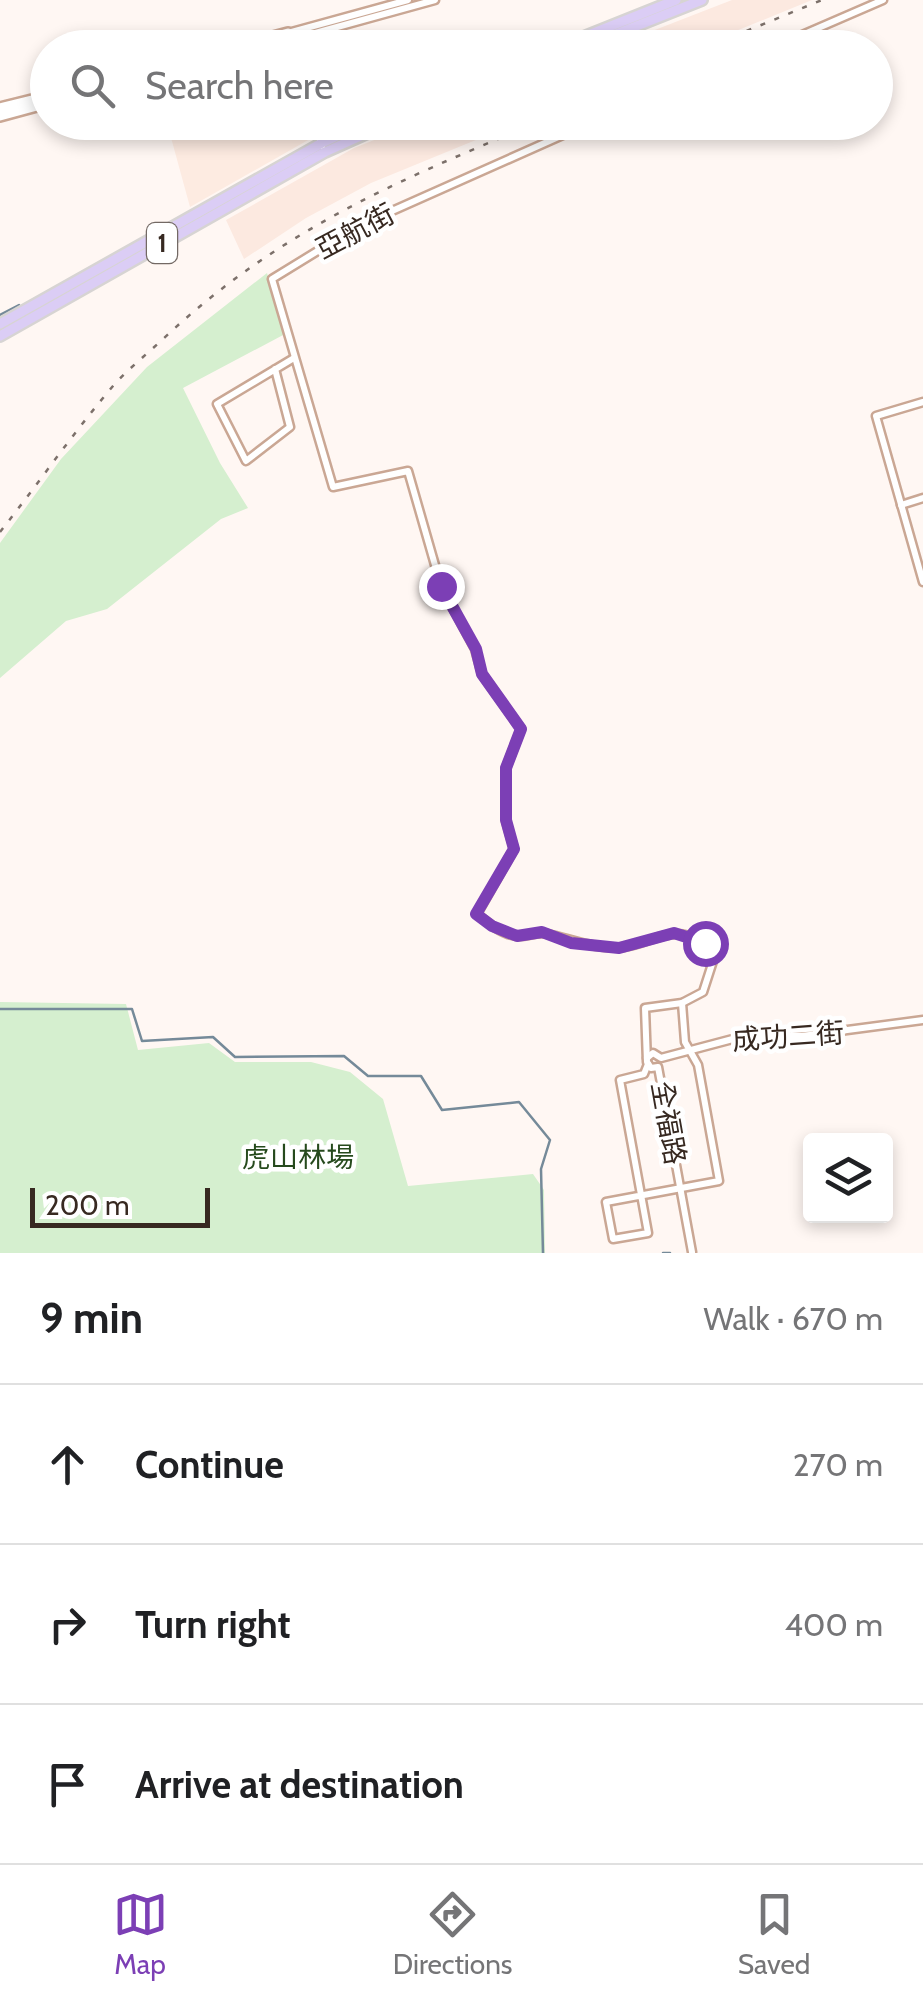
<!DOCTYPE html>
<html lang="en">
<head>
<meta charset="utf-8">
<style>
	:root { --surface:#fff; --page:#f6f6f6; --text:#202124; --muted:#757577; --line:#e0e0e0; --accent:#7c3fb5 }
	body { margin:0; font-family:Cabin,"Noto Sans TC",sans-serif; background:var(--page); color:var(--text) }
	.controls { position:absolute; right:30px; bottom:30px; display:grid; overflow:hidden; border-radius:10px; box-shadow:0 5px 15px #0003 }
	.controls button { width:90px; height:90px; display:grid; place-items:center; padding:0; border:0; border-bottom:2px solid var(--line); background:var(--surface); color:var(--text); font:50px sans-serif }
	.scale { position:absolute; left:30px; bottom:25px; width:180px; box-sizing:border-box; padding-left:10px; border:5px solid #372921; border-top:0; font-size:28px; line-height:35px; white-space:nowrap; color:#372921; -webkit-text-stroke:8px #fff; paint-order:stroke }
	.stop { position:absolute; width:30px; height:30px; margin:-22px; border:8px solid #7c3fb5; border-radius:50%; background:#fff }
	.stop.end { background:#7c3fb5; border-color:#fff; box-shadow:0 2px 10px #0008 }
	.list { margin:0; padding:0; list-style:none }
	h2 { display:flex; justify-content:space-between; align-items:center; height:130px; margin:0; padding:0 40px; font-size:42px }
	h2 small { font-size:32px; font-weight:400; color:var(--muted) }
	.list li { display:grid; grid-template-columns:65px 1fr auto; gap:30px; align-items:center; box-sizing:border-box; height:160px; padding:0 40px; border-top:2px solid var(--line) }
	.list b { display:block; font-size:38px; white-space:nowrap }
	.list em { font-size:32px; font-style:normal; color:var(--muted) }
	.icon { flex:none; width:55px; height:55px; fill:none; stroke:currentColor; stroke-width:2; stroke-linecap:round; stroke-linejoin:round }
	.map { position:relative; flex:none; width:923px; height:1253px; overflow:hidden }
	.search { position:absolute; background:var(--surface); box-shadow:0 5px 15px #0003; left:30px; right:30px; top:30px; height:110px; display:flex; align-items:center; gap:25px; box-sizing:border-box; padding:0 35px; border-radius:55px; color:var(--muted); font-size:38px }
	.sheet { height:610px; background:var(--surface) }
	nav { display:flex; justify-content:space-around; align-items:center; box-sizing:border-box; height:140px; border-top:2px solid var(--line); background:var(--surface); font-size:28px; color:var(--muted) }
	nav a { display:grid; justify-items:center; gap:5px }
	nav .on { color:var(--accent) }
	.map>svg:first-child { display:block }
	.commercial { fill:#fdebe1 }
	.built { fill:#fce9e0 }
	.green { fill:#d5efcf }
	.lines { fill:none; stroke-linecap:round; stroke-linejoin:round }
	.stream { stroke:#758a99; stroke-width:2.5 }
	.street-casing { stroke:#caa794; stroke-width:11 }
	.secondary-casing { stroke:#caa794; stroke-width:14 }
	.primary-casing { stroke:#d7d4d3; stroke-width:14 }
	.street { stroke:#fff; stroke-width:6 }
	.secondary { stroke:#fff; stroke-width:9 }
	.primary { stroke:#dbcdf5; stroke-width:9 }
	.rail { stroke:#7c706a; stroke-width:2.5; stroke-dasharray:5 10; stroke-linecap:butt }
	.route { stroke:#7c3fb5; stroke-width:12 }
	.labels { text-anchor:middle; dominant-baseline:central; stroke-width:9; stroke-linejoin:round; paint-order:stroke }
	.shield { fill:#fff; stroke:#736964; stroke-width:2.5 }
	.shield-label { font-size:25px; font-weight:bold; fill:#372921 }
	.street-label { font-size:28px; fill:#372921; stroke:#fff }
	.park-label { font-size:28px; fill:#264a1d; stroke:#fff }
</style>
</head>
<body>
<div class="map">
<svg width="923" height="1253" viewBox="0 0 923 1253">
	<rect width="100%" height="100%" fill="#fff7f3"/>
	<polygon class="commercial" points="167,123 306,123 310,139 190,207"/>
	<g class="built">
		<polygon points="732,0 812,0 697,47 611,47"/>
		<polygon points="420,122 517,123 371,183 306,218 244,259 226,220 354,148"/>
	</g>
	<g class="green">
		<polygon points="267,273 285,334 183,388 220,463 248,508 221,519 107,609 66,621 0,678 0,543 61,459 147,367"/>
		<polygon points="0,1002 126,1004 138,1050 209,1043 235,1062 311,1062 350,1072 383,1099 408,1186 533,1174 544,1190 545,1253 0,1253"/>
	</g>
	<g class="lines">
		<g class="stream">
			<polyline points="0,315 19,305"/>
			<polyline points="0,1009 132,1009 142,1041 213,1037 235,1057 344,1056 368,1076 421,1076 442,1110 519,1102 550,1140 541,1169 543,1253"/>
			<polyline points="663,1253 670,1253"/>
		</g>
		<defs>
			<g id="street">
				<polyline points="290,40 435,0"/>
				<polyline points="293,48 288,33 408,0"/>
				<polyline points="772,48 883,0"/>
				<polyline points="315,122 322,146"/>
				<path d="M592,122L392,211L342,236L272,279L333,487L408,471L441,586L475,649L482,674L521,729L506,768V821L514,849L477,914C488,923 503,935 517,936C528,937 537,931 548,934C574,940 597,950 624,947C642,945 661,933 677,934C695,934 706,945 714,958L703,992L682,1003L645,1008L647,1062L651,1068L658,1067L692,1252"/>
				<polyline points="275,369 290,427 246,461 217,404 294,358"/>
				<polyline points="923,402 876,416 923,582"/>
				<polyline points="901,505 923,498"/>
				<polyline points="647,1058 653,1053 661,1058 744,1036 802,1036 923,1020"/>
				<polyline points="648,1064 644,1074 620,1080 648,1233 613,1239 606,1202 719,1181 698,1065 685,1042 682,1003"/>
			</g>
			<g id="secondary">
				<polyline points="232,48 288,33"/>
				<polyline points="261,48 290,40"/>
				<polyline points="0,108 48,96"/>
				<polyline points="0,116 48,103"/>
			</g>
			<g id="primary">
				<polyline points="556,48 676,0"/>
				<polyline points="581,48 702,0"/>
				<polyline points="0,324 322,143 367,122"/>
				<polyline points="0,336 325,152 392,122"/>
			</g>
		</defs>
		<use href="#street" class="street-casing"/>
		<use href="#secondary" class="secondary-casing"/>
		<use href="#primary" class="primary-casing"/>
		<use href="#street" class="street"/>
		<use href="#secondary" class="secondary"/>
		<use href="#primary" class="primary"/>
		<g class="rail">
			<polyline points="705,48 822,0"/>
			<path d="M0,532C38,484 73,433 113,386C128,369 146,355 163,339C278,231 396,181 539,122"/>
		</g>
	</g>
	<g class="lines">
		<polyline class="route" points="441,586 476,649 482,674 521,729 506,768 506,820 514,849 476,914 492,926 517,936 542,932 571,943 619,948 674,933 705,943"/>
	</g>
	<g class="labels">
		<rect class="shield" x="147" y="223" width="30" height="40" rx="8"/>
		<g class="shield-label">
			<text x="162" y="243">1</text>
		</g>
		<g class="street-label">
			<text transform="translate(355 231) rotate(-28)">亞航街</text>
			<text transform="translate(788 1036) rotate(-4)">成功二街</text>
			<text transform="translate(669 1123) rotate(80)">全福路</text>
		</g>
		<g class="park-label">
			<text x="298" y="1157">虎山林場</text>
		</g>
	</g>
</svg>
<div class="controls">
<button><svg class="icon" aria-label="layers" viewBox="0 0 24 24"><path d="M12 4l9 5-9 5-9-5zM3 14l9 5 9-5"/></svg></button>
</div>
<div class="scale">200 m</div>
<div class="stop" style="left:705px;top:943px"></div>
<div class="stop end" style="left:441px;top:586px"></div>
<div class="search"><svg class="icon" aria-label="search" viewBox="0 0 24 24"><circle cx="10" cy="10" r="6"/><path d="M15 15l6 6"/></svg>Search here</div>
</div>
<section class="sheet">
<h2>9 min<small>Walk · 670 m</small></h2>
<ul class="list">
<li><svg class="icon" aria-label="ahead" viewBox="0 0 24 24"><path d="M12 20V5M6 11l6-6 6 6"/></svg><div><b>Continue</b></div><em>270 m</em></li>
<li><svg class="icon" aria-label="right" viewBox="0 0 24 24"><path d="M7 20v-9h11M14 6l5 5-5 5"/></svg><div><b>Turn right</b></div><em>400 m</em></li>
<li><svg class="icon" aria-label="arrive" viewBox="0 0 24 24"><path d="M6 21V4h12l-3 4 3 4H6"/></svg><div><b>Arrive at destination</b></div></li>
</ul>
</section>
<nav>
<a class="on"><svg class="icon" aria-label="map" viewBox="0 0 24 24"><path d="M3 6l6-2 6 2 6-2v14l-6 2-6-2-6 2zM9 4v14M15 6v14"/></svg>Map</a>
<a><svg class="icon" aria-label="directions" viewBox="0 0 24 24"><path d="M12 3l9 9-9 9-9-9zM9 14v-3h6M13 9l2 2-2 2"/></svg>Directions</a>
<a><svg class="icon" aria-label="saved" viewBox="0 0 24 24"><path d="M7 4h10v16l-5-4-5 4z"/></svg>Saved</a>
</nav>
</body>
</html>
